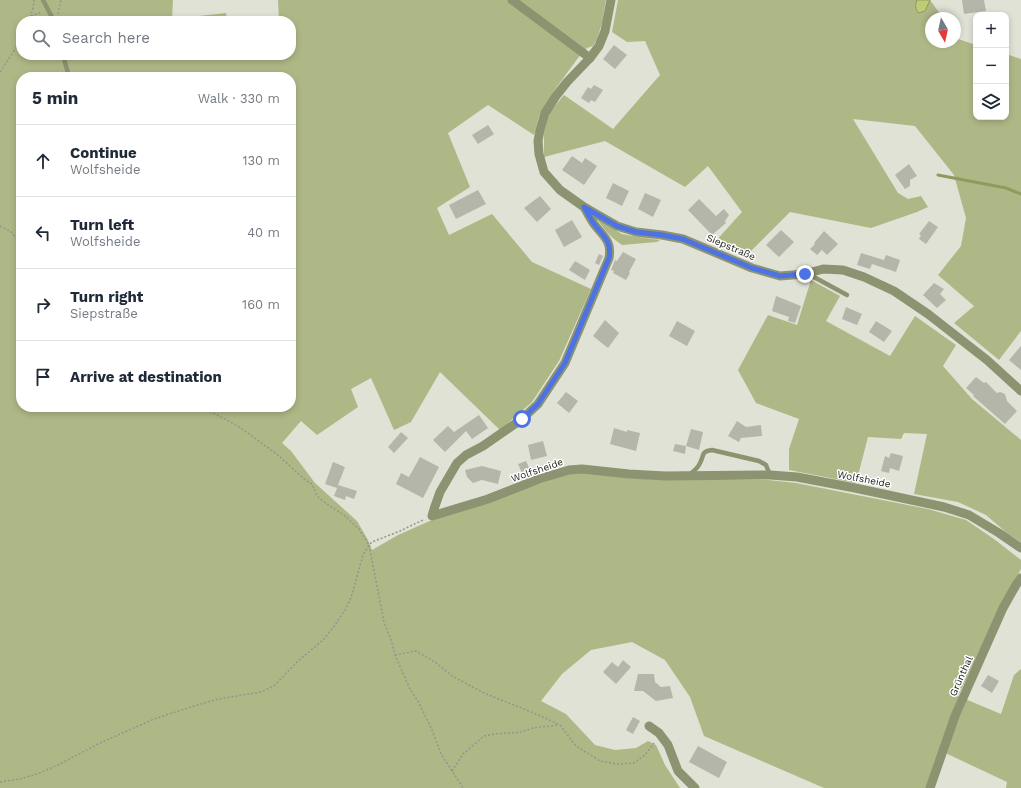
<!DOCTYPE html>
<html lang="en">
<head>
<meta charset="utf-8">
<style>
	:root { --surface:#fff; --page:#f2f2f3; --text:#1f2937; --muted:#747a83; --line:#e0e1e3 }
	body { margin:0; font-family:"Work Sans",sans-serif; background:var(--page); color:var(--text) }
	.controls { position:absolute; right:12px; top:12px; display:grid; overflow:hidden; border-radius:8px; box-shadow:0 2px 6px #0003 }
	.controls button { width:36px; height:36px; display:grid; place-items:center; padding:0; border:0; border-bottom:1px solid var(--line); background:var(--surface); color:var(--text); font:20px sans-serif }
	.compass { position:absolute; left:925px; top:12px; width:36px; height:36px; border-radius:50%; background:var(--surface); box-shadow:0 2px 6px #0003; rotate:171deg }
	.stop { position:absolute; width:12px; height:12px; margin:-9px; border:3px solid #4c72e5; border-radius:50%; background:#fff }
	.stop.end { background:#4c72e5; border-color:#fff; box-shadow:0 1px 4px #0008 }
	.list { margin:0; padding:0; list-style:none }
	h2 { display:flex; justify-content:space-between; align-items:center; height:52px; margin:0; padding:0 16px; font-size:17px }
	h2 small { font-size:13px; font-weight:400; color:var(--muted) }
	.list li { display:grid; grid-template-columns:26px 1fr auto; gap:12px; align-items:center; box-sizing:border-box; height:72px; padding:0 16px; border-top:1px solid var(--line) }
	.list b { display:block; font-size:15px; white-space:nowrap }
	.list p { margin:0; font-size:13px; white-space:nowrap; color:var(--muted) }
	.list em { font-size:13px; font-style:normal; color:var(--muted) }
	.icon { flex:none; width:22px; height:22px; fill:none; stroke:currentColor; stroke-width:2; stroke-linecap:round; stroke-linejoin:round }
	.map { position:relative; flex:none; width:1021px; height:788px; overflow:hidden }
	.search { position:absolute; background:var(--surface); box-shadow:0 2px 6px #0003; left:16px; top:16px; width:280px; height:44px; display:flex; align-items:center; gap:10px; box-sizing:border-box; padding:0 14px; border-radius:16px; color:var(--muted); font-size:15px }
	.panel { position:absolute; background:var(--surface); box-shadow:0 2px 6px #0003; left:16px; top:72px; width:280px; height:340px; border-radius:16px }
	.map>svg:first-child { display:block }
	.green { fill:#aeb886; fill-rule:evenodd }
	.water { fill:#bdcc75; stroke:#8f9a5c }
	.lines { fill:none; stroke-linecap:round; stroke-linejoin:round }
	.stream { stroke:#8f9a5c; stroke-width:3 }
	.building { fill:#b4b6aa }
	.path { stroke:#93958c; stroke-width:1.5; stroke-dasharray:2 2; stroke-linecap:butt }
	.lane { stroke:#8c9370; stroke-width:4.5 }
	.street { stroke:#8c9370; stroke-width:9 }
	.route { stroke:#4c72e5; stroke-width:5 }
	.labels { text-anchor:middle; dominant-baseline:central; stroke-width:3; stroke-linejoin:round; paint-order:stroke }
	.street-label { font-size:10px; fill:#232420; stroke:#fff }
</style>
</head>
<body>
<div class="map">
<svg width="1021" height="788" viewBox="0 0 1021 788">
	<rect width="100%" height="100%" fill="#dfe2d5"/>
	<g class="green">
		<path d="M0,0H173L172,19L226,13L227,21H21V55H291V21H279L278,0H606L602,23L597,39L593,46L587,48L578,58L556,88L539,116L534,135L488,105L448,133L470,187L437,208L449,235L492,214L532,262L591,289L559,361L532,402L500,430L440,372L411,422L394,430L371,378L351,389L358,407L317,435L301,421L282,443L291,451L315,483L357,521L368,540L372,550L398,535L432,520L568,474L583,473L628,478L661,480H768L796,483L928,509L966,520L994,539L1021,560V569L958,696L1001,714L1014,675L1021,669V788H1006L1007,782L939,750L926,788H824L704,736L690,697L665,660L632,642L591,650L562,674L541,701L566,714L595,745L615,750L636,748L648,741L656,745L665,765L680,788H0ZM21,77H291V407H21Z"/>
		<polygon points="618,0 930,0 943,18 931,18 931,42 955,42 955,34 958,39 976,45 976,117 1006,117 1006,54 1021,59 1021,331 999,360 954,323 974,306 938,275 961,246 966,218 954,175 915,126 853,119 898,193 908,199 921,196 928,207 917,212 871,228 790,212 746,256 714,243 742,212 708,166 685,187 605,141 544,157 544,132 550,112 564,95 613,129 660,75 645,41 627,42 612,32"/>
		<path d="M598,220L622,234L638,237L660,240L657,242L622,245C612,238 605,231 598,220Z"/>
		<polygon points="811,280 840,296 826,321 890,356 915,316 956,345 943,366 972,399 1021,440 1021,542 1007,533 986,515 958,502 914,494 927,434 904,433 901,439 868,437 856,483 789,470 789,449 799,419 756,403 738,370 768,315 797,325"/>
	</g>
	<path class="water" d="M917,0H930L925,11L919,13C915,9 915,5 917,0Z"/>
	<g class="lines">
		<polyline class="stream" points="938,175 1006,188 1021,194"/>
	</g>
	<g class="building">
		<polygon points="962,0 984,0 986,11 964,14"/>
		<polygon points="614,45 627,55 615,69 603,59"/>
		<polygon points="594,85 603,90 595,102 591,100 589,103 581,98 588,87 591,89"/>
		<polygon points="488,125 494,134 478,144 472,135"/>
		<polygon points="572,156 582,163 585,158 597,166 584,185 562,170"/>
		<polygon points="909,164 917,176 910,180 910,186 905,189 895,175"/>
		<polygon points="613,183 629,191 622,206 606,198"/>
		<polygon points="478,190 486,204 456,219 449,205"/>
		<polygon points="645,193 661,200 653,217 638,209"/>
		<polygon points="540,196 551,209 537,222 524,208"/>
		<polygon points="699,199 716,216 724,209 729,215 725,221 726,223 712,235 688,210"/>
		<polygon points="572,220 582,237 564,247 555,230"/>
		<polygon points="929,221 938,227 926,244 919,239 921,235 919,234"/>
		<polygon points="781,230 794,242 779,257 766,245"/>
		<polygon points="824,231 838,244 827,255 822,250 817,255 810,249 815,244 814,243"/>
		<polygon points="623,252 636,259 629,272 630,273 626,280 613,273 614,271 611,270 615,260 617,261"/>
		<polygon points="861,253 884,260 886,255 900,260 896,272 872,264 870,269 857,265"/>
		<polygon points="599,254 603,256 599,265 595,263"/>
		<polygon points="575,261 590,270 585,280 569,270"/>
		<polygon points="934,283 944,289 940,294 946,300 937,308 923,295"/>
		<polygon points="776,296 801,306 795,323 788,321 789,317 772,311"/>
		<polygon points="846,307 862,314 857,325 842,319"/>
		<polygon points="605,320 619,333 608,348 593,336"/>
		<polygon points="677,321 695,331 687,346 669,336"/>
		<polygon points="876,321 892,331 884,342 869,332"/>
		<polygon points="1021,346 1021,370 1009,360"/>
		<polygon points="976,377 984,383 986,382 997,393 1000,392 1005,394 1007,401 1017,411 1005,424 973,396 974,395 966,388"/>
		<polygon points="566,392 578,401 569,413 557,403"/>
		<polygon points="479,415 488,428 472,439 466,431 445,452 433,440 448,426 454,432"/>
		<polygon points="737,421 746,427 761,425 762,436 741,438 739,442 728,436"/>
		<polygon points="614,428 627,432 627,430 640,433 636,451 610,444"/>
		<polygon points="691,429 703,432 699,450 686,446"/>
		<polygon points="401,432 408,438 394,453 388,447"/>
		<polygon points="543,441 547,456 531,460 528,445"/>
		<polygon points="675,444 686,446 685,454 673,451"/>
		<polygon points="891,453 903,456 899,471 890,468 889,473 881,471 885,456 889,458"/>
		<polygon points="420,457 439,467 423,498 396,484 401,473 409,477"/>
		<polygon points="526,461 531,472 523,475 518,464"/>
		<polygon points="333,462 345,467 338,485 357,491 354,499 346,496 345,500 334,496 337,488 325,484"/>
		<polygon points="482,466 501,471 498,484 482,480 473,483 467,477 465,470"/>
		<polygon points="623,660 631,667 616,684 603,672 612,662 618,667"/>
		<polygon points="638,674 654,674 655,682 661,687 670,686 673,698 656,701 643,691 634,691"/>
		<polygon points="988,675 999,681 992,693 981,686"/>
		<polygon points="633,717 640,721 633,734 626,730"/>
		<polygon points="698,746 727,762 719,778 689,762"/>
	</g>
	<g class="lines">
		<g class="path">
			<polyline points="58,14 61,0"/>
			<polyline points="31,16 42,12"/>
			<polyline points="29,21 33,8 34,0"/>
			<polyline points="0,72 21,40"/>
			<polyline points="0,226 10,231 21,243"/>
			<polyline points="203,407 213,413 238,426 278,455 304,479 312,484 317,496 327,504 345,516 359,529 369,545 384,622 391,640 395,655 410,689 419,703 432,730 441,754 463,788"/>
			<polyline points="395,655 416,651 435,662 452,676 486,694 534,713 560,725 576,746 600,761 617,764 634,763 645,755 654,743"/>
			<polyline points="452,771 463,754 484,736 495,734 521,732 533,728 559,725"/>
			<polyline points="0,782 20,779 37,774 58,765 100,743 154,719 194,706 218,699 261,692 275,685 298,661 323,640 335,625 345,610 351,598 363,555 369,545 372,542 400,531 423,520"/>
		</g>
		<g class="lane">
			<polyline points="43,0 54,21"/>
			<polyline points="63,55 69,77"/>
			<polyline points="810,273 812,276 847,295"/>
			<path d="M689,475C693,472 698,468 700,463C704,456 701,451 712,450L759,461L766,465L770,475"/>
		</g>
		<g class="street">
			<polyline points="512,0 590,58"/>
			<polyline points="611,0 605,31 599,46 590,58 567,82 556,96 545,113 540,130 538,141 539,154 544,172 560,190 584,207 617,226 636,232 662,235 683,239 752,268 780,276 805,274 823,269 843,270 864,277 894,291 928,314 987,360 1021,391"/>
			<path d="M584,207C587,212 590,218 594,224C604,237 612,241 609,258L565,363L538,404L522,419L483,446L466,455L457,463L440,492L434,509L432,516L488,499L539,479L569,470L582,469L629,474L665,476L770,475L797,477L855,488L944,507L969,515L999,533L1021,548"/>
			<polyline points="649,726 659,733 668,745 678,771 695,788"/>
			<polyline points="930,788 955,716 1003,608 1016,585 1021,578"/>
		</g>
	</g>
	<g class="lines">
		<path class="route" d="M522,419L538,404L565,363L609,258C612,241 604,237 594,224C590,218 587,212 584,207L617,226L636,232L662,235L683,239L752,268L780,276L805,274"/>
	</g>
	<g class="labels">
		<g class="street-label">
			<text transform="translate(731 247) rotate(23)">Siepstraße</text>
			<text transform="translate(537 470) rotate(-19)">Wolfsheide</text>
			<text transform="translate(864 479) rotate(11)">Wolfsheide</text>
			<text transform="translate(961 676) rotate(-66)">Grünthal</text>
		</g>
	</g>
</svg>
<div class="controls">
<button>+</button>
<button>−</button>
<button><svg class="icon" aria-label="layers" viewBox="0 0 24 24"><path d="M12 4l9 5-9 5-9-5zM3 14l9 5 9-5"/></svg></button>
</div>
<svg class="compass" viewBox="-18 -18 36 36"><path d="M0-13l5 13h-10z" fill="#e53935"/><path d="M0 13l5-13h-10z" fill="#747a83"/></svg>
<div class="stop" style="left:522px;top:419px"></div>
<div class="stop end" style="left:805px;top:274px"></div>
<div class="search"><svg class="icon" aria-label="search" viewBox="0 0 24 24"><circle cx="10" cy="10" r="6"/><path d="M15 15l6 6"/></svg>Search here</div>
<section class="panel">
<h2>5 min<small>Walk · 330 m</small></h2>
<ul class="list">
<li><svg class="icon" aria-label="ahead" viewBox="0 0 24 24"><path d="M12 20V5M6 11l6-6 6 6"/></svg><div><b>Continue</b><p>Wolfsheide</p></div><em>130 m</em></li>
<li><svg class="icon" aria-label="left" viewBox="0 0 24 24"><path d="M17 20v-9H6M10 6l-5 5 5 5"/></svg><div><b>Turn left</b><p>Wolfsheide</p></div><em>40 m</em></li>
<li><svg class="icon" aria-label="right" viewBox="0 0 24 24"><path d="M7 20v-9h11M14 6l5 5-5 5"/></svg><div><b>Turn right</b><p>Siepstraße</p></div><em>160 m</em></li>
<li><svg class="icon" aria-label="arrive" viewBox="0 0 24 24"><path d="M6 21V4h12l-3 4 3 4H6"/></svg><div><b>Arrive at destination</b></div></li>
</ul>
</section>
</div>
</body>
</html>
